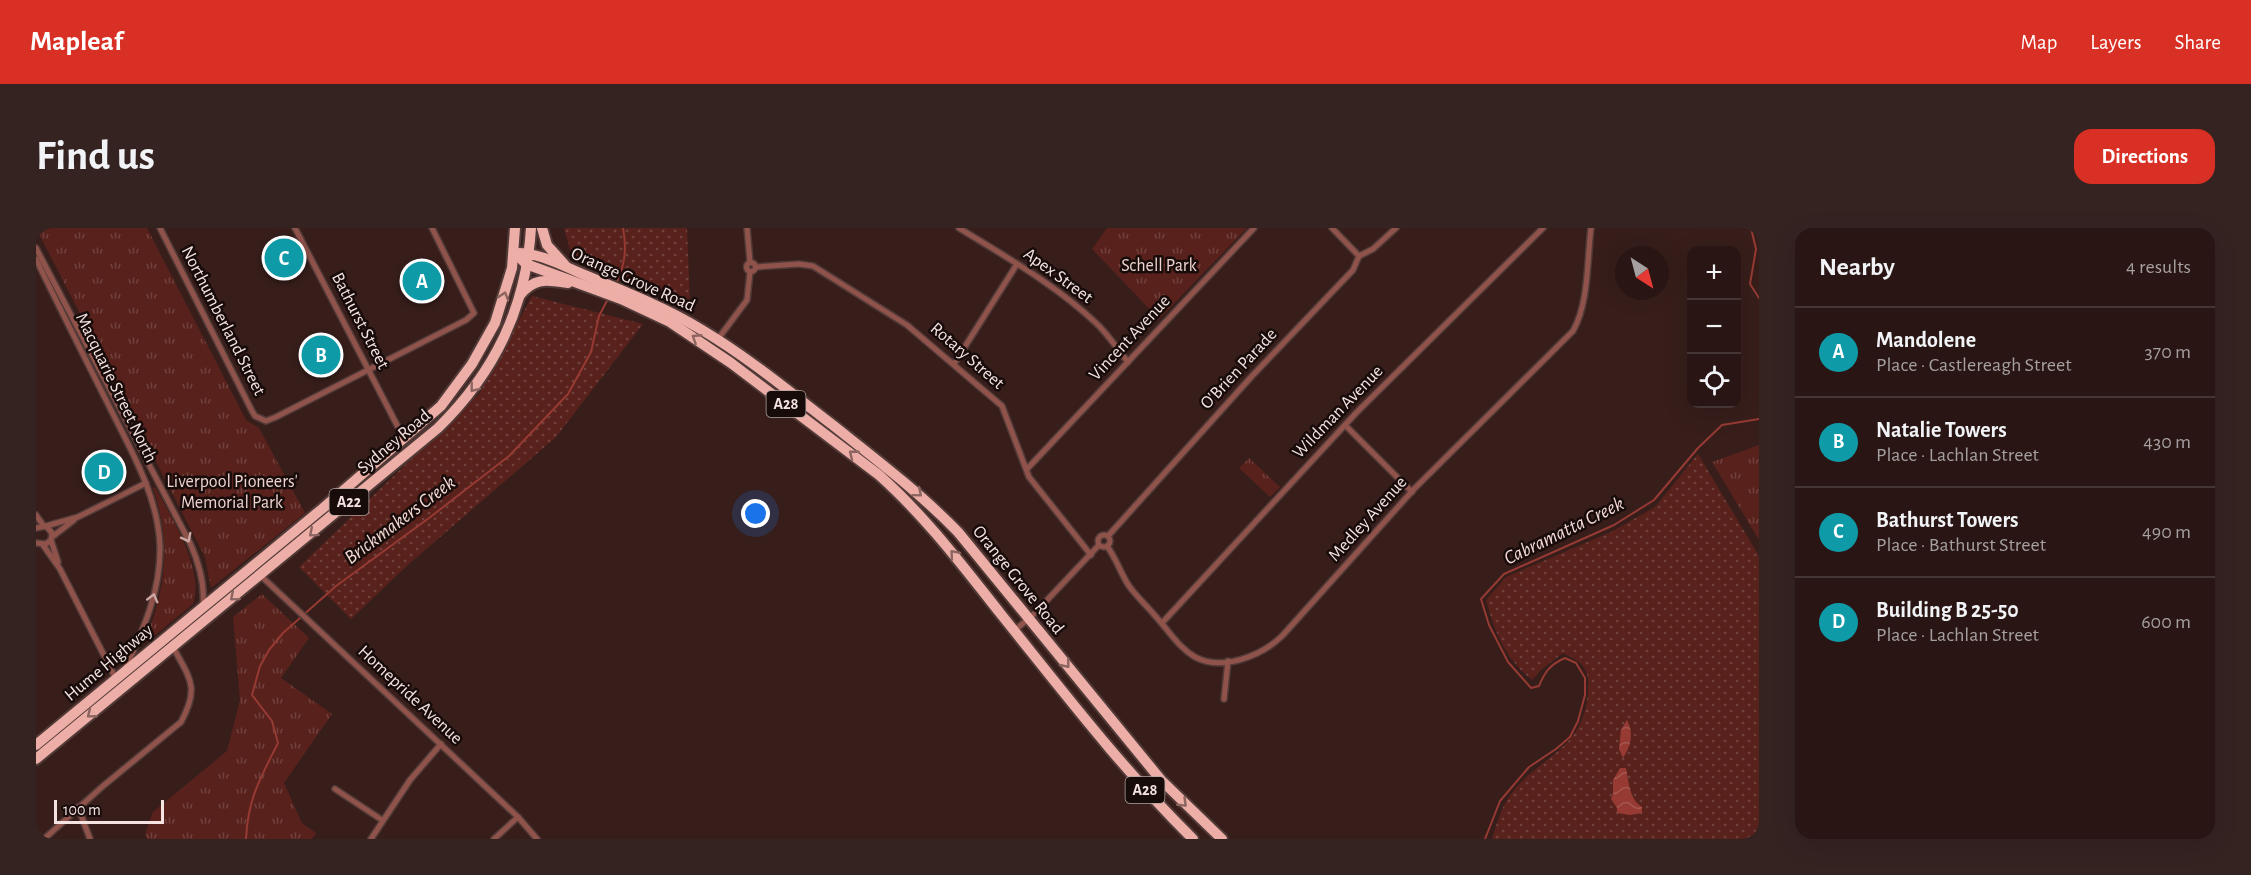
<!DOCTYPE html>
<html lang="en">
<head>
<meta charset="utf-8">
<style>
	:root { --surface:#291614; --page:#352322; --text:#f1f3f6; --muted:#a59fa0; --line:#453534; --accent:#d93025 }
	body { margin:0; font-family:"Alegreya Sans",sans-serif; background:var(--page); color:var(--text) }
	.controls { position:absolute; right:18px; top:18px; display:grid; overflow:hidden; border-radius:12px; box-shadow:0 6px 24px #0002 }
	.controls button { width:54px; height:54px; display:grid; place-items:center; padding:0; border:0; border-bottom:2px solid var(--line); background:var(--surface); color:var(--text); font:30px sans-serif }
	.compass { position:absolute; left:1579px; top:18px; width:54px; height:54px; border-radius:50%; background:var(--surface); box-shadow:0 6px 24px #0002; rotate:144deg }
	.scale { position:absolute; left:18px; bottom:15px; width:110px; box-sizing:border-box; padding-left:6px; border:3px solid #f4e3e1; border-top:0; font-size:16px; line-height:21px; white-space:nowrap; color:#f4e3e1; -webkit-text-stroke:4px #170c0a; paint-order:stroke }
	.you { position:absolute; left:720px; top:286px; width:21px; height:21px; margin:-15px; border:4px solid #fff; border-radius:50%; background:#1a73e8; box-shadow:0 0 0 9px #1a73e833 }
	.badge { display:grid; place-items:center; width:39px; height:39px; border-radius:50%; background:var(--accent); color:#fff; font-size:20px; font-weight:700 }
	.pin { position:absolute; translate:-50% -50%; border:3px solid #fff; box-shadow:0 2px 6px #0006 }
	.list { margin:0; padding:0; list-style:none }
	h2 { display:flex; justify-content:space-between; align-items:center; height:78px; margin:0; padding:0 24px; font-size:26px }
	h2 small { font-size:20px; font-weight:400; color:var(--muted) }
	.list li { display:grid; grid-template-columns:39px 1fr auto; gap:18px; align-items:center; box-sizing:border-box; height:90px; padding:0 24px; border-top:2px solid var(--line) }
	.list b { display:block; font-size:22px; white-space:nowrap }
	.list p { margin:0; font-size:20px; white-space:nowrap; color:var(--muted) }
	.list em { font-size:20px; font-style:normal; color:var(--muted) }
	.icon { flex:none; width:33px; height:33px; fill:none; stroke:currentColor; stroke-width:2; stroke-linecap:round; stroke-linejoin:round }
	.map { position:relative; flex:none; width:1723px; height:611px; overflow:hidden; border-radius:18px }
	header { display:flex; align-items:center; gap:36px; box-sizing:border-box; height:84px; padding:0 30px; background:var(--accent); color:#fff }
	header strong { font-size:28px }
	nav { display:flex; gap:33px; margin-inline-start:auto; font-size:21px }
	.intro { display:flex; align-items:center; justify-content:space-between; box-sizing:border-box; height:144px; padding:0 36px }
	h1 { margin:0; font-size:42px }
	.button { padding:15px 27px; border-radius:18px; background:var(--accent); color:#fff; font-size:21px; font-weight:700 }
	main { display:flex; gap:36px; padding:0 36px }
	aside { flex:1; background:var(--surface); border-radius:18px; box-shadow:0 6px 24px #0002 }
	.map>svg:first-child { display:block }
	.grass { fill:url(#grass-dots) }
	.park { fill:url(#park-tufts) }
	.water { fill:url(#water-waves) }
	.lines { fill:none; stroke-linecap:round; stroke-linejoin:round }
	.stream { stroke:#963a33; stroke-width:2 }
	.street-casing { stroke:#513a37; stroke-width:8 }
	.highway-casing { stroke:#513a37; stroke-width:14 }
	.street { stroke:#90534b; stroke-width:5 }
	.highway { stroke:#ecaea6; stroke-width:10 }
	.oneway { stroke:#8c6560 }
	.oneway2 { stroke:#cca9a5 }
	.labels { text-anchor:middle; dominant-baseline:central; stroke-width:5; stroke-linejoin:round; paint-order:stroke }
	.shield { fill:#170c0a; stroke:#b2a2a0; stroke-width:1.5 }
	.shield-label { font-size:16px; font-weight:bold; fill:#f4e3e1 }
	.park-label { font-size:18px; fill:#eed3cf; stroke:#170c0a }
	.street-label { font-size:18px; fill:#f4e3e1; stroke:#170c0a }
	.water-label { font-size:20px; font-style:italic; fill:#f4d9d5; stroke:#170c0a }
</style>
</head>
<body>
<header>
<strong>Mapleaf</strong>
<nav><a>Map</a><a>Layers</a><a>Share</a></nav>
</header>
<div class="intro"><h1>Find us</h1><a class="button">Directions</a></div>
<main>
<div class="map">
<svg width="1723" height="611" viewBox="0 0 1723 611">
	<defs>
		<pattern id="grass-dots" width="8" height="8" patternUnits="userSpaceOnUse" patternTransform="scale(1.5)"><rect width="8" height="8" fill="#58211c"/><path d="M2 2h.1M6 6h.1" fill="none" stroke="#71413d" stroke-width="1.8" stroke-linecap="round"/></pattern>
		<pattern id="park-tufts" width="24" height="20" patternUnits="userSpaceOnUse" patternTransform="scale(1.5)"><rect width="24" height="20" fill="#58211c"/><path d="M3 7l-1-3M5 7V3M7 7l1-3M15 17l-1-3M17 17v-4M19 17l1-3" fill="none" stroke="#71413d"/></pattern>
		<pattern id="water-waves" width="16" height="10" patternUnits="userSpaceOnUse" patternTransform="scale(1.5)"><rect width="16" height="10" fill="#963a33"/><path d="M0 5q4-4 8 0t8 0" fill="none" stroke="#a55650"/></pattern>
	</defs>
	<rect width="100%" height="100%" fill="#371e1b"/>
	<g class="grass">
		<polygon points="528,0 651,0 654,74 536,29"/>
		<polygon points="496,68 607,96 520,209 373,336 315,391 263,339 443,166"/>
		<path d="M1662,226L1723,328V611H1456C1460,598 1464,584 1471,572C1499,527 1547,527 1552,464C1554,440 1547,435 1527,425L1506,441L1496,452C1469,430 1459,405 1450,372L1470,349L1575,304L1619,279Z"/>
	</g>
	<g class="park">
		<polygon points="0,0 111,0 210,192 223,200 269,285 175,360 169,329"/>
		<polygon points="1071,0 1211,0 1123,91 1056,21"/>
		<polygon points="1723,217 1723,312 1676,234"/>
		<polygon points="1213,230 1244,259 1234,269 1203,240"/>
		<path d="M119,259C135,289 169,342 157,376L107,417C130,363 136,316 117,260Z"/>
		<polygon points="226,366 273,410 245,450 296,486 248,555 266,595 280,605 276,611 111,611 109,606 117,584 191,523 204,472 197,389"/>
	</g>
	<g class="water">
		<path d="M1591,492C1598,505 1595,518 1587,530L1583,521L1585,502Z"/>
		<path d="M1584,540H1590C1593,554 1593,571 1606,579V585L1594,587L1581,585V580L1575,571L1577,566V552Z"/>
	</g>
	<g class="lines">
		<g class="stream">
			<polyline points="1715,0 1720,21 1714,56 1723,70"/>
			<path d="M580,56C589,37 591,21 587,0"/>
			<path d="M210,611C212,570 224,551 242,515L236,493L216,467L224,438L233,422L247,405L300,358L393,290L473,228L532,166L555,124L563,88L573,69"/>
			<path d="M1449,611L1464,573L1493,539L1520,521L1534,509L1542,493L1549,467V450L1540,435L1529,430C1515,436 1509,443 1503,458L1495,460L1472,434L1453,397L1445,371L1468,346L1578,297L1618,272L1662,220L1686,197L1723,191"/>
		</g>
		<defs>
			<g id="street">
				<polyline points="124,0 216,183 219,188 230,193 240,189 430,92 438,85 396,0"/>
				<polyline points="259,0 362,199"/>
				<polyline points="711,0 714,34"/>
				<path d="M923,0C970,29 1020,57 1060,95C1072,106 1081,121 1092,134"/>
				<polyline points="1296,0 1323,28"/>
				<path d="M0,20L154,315C163,335 169,355 167,377"/>
				<path d="M0,31C23,79 47,126 71,174C93,219 122,266 124,318C125,362 108,400 90,439"/>
				<circle cx="715" cy="39" r="4.5"/>
				<polyline points="720,39 763,36 777,38 871,97 966,178 993,249 1055,327"/>
				<polyline points="682,111 711,72 714,44"/>
				<polyline points="918,136 981,36"/>
				<polyline points="1309,197 1376,264"/>
				<polyline points="991,241 1218,0"/>
				<polyline points="0,287 7,297"/>
				<polyline points="10,298 42,289 110,255"/>
				<polyline points="0,300 10,298 16,305 15,312 10,316 0,315"/>
				<circle cx="1068" cy="313" r="6"/>
				<polyline points="1072,308 1216,148 1317,42 1323,28 1337,21 1360,0"/>
				<polyline points="16,309 38,292"/>
				<polyline points="15,312 22,334"/>
				<polyline points="7,317 24,341 80,451"/>
				<path d="M1071,318C1080,330 1085,346 1093,358C1101,369 1112,379 1121,390C1133,403 1143,420 1159,429C1187,444 1227,427 1247,407L1378,261L1537,103C1553,75 1551,32 1555,0"/>
				<polyline points="224,347 482,589 501,611"/>
				<polyline points="1126,395 1320,185 1507,0"/>
				<polyline points="979,402 998,386 1063,317"/>
				<polyline points="1188,471 1192,433"/>
				<polyline points="299,561 346,592"/>
				<polyline points="42,579 54,611"/>
				<path d="M8,611L67,558L145,494C164,459 154,451 137,419"/>
				<polyline points="335,611 374,552 405,516"/>
				<polyline points="458,611 482,589"/>
			</g>
			<g id="highway">
				<polyline points="506,0 511,17 529,37"/>
				<path d="M479,25C503,24 529,39 551,48C590,64 630,80 666,102C713,130 755,165 798,198C841,232 884,265 922,304L1125,552L1186,611"/>
				<path d="M479,25L490,36L585,71L634,94L695,135L843,247C889,288 926,337 964,385C1026,462 1086,541 1157,611"/>
				<path d="M484,67C499,49 511,52 532,55"/>
				<polyline points="0,517 286,281 405,178 436,136 459,95 476,40 479,0"/>
				<path d="M0,531L402,200C459,144 490,80 495,0"/>
			</g>
		</defs>
		<use href="#street" class="street-casing"/>
		<use href="#highway" class="highway-casing"/>
		<use href="#street" class="street"/>
		<use href="#highway" class="highway"/>
	</g>
	<defs><path id="oneway-chevron" d="M-2-3.5L2.5 0L-2 3.5" fill="none" stroke-width="1.6" stroke-linecap="round" stroke-linejoin="round" transform="scale(1.5)"/></defs>
	<g class="oneway">
		<use href="#oneway-chevron" transform="translate(468 68) rotate(-73)"/>
		<use href="#oneway-chevron" transform="translate(660 110) rotate(-147)"/>
		<use href="#oneway-chevron" transform="translate(438 160) rotate(128)"/>
		<use href="#oneway-chevron" transform="translate(817 226) rotate(-141)"/>
		<use href="#oneway-chevron" transform="translate(882 265) rotate(40)"/>
		<use href="#oneway-chevron" transform="translate(277 305) rotate(140)"/>
		<use href="#oneway-chevron" transform="translate(918 326) rotate(-130)"/>
		<use href="#oneway-chevron" transform="translate(198 369) rotate(140)"/>
		<use href="#oneway-chevron" transform="translate(1030 436) rotate(51)"/>
		<use href="#oneway-chevron" transform="translate(55 486) rotate(141)"/>
		<use href="#oneway-chevron" transform="translate(1147 575) rotate(44)"/>
	</g>
	<g class="oneway2">
		<use href="#oneway-chevron" transform="translate(151 310) rotate(63)"/>
		<use href="#oneway-chevron" transform="translate(117 370) rotate(-75)"/>
	</g>
	<g class="labels">
		<g class="shield">
			<rect x="730.5" y="163" width="39" height="26" rx="4.5"/>
			<rect x="293.5" y="261" width="39" height="26" rx="4.5"/>
			<rect x="1089.5" y="549" width="39" height="26" rx="4.5"/>
		</g>
		<g class="shield-label">
			<text x="750" y="176">A28</text>
			<text x="313" y="274">A22</text>
			<text x="1109" y="562">A28</text>
		</g>
		<g class="park-label">
			<text x="1123" y="38">Schell Park</text>
			<text x="196" y="254">Liverpool Pioneers'<tspan x="196" dy="21">Memorial Park</tspan></text>
		</g>
		<g class="street-label">
			<text transform="translate(1022 48) rotate(36)">Apex Street</text>
			<text transform="translate(597 52) rotate(24)">Orange Grove Road</text>
			<text transform="translate(187 93) rotate(63)">Northumberland Street</text>
			<text transform="translate(324 93) rotate(63)">Bathurst Street</text>
			<text transform="translate(1094 110) rotate(-47)">Vincent Avenue</text>
			<text transform="translate(931 128) rotate(41)">Rotary Street</text>
			<text transform="translate(1203 141) rotate(-47)">O'Brien Parade</text>
			<text transform="translate(80 160) rotate(64)">Macquarie Street North</text>
			<text transform="translate(1302 184) rotate(-46)">Wildman Avenue</text>
			<text transform="translate(358 214) rotate(-40)">Sydney Road</text>
			<text transform="translate(1332 291) rotate(-48)">Medley Avenue</text>
			<text transform="translate(982 352) rotate(51)">Orange Grove Road</text>
			<text transform="translate(73 435) rotate(-40)">Hume Highway</text>
			<text transform="translate(374 467) rotate(43)">Homepride Avenue</text>
		</g>
		<g class="water-label">
			<text transform="translate(364 292) rotate(-37)">Brickmakers Creek</text>
			<text transform="translate(1528 303) rotate(-26)">Cabramatta Creek</text>
		</g>
	</g>
</svg>
<div class="controls">
<button>+</button>
<button>−</button>
<button><svg class="icon" aria-label="locate" viewBox="0 0 24 24"><circle cx="12" cy="12" r="6"/><path d="M12 2v4M12 18v4M2 12h4M18 12h4"/></svg></button>
</div>
<svg class="compass" viewBox="-18 -18 36 36"><path d="M0-13l5 13h-10z" fill="#e53935"/><path d="M0 13l5-13h-10z" fill="#a59fa0"/></svg>
<div class="scale">100 m</div>
<div class="you"></div>
<div class="pin badge" style="left:386px;top:53px;background:#0f9aa8">A</div>
<div class="pin badge" style="left:285px;top:127px;background:#0f9aa8">B</div>
<div class="pin badge" style="left:248px;top:30px;background:#0f9aa8">C</div>
<div class="pin badge" style="left:68px;top:244px;background:#0f9aa8">D</div>
</div>
<aside>
<h2>Nearby<small>4 results</small></h2>
<ul class="list">
<li><span class="badge" style="background:#0f9aa8">A</span><div><b>Mandolene</b><p>Place · Castlereagh Street</p></div><em>370 m</em></li>
<li><span class="badge" style="background:#0f9aa8">B</span><div><b>Natalie Towers</b><p>Place · Lachlan Street</p></div><em>430 m</em></li>
<li><span class="badge" style="background:#0f9aa8">C</span><div><b>Bathurst Towers</b><p>Place · Bathurst Street</p></div><em>490 m</em></li>
<li><span class="badge" style="background:#0f9aa8">D</span><div><b>Building B 25-50</b><p>Place · Lachlan Street</p></div><em>600 m</em></li>
</ul>
</aside>
</main>
</body>
</html>
